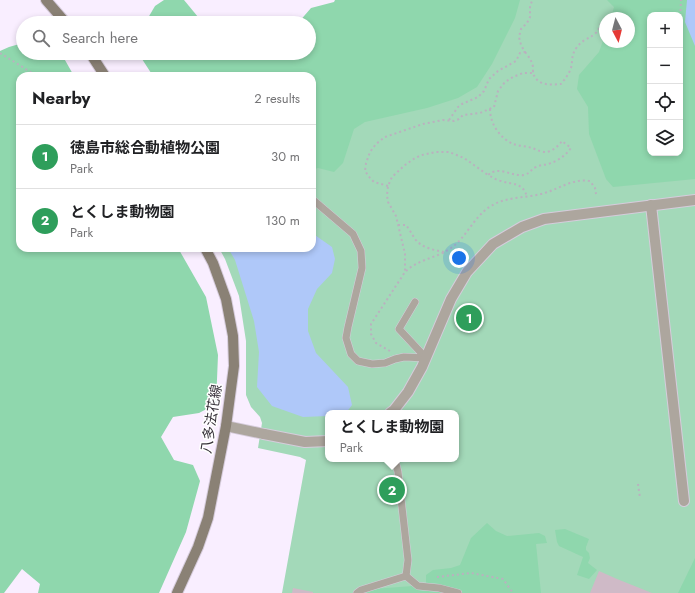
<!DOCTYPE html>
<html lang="en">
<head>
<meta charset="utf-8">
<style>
	:root { --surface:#fff; --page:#f6f6f6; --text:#202124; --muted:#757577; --line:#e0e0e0; --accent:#af42a1 }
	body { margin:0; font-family:Jost,"Noto Sans JP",sans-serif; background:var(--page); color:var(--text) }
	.controls { position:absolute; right:12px; top:12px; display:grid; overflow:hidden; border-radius:8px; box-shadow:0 2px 6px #0003 }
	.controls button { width:36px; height:36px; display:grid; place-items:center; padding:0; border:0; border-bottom:1px solid var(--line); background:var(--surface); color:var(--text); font:20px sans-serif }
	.compass { position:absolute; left:599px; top:12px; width:36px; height:36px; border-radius:50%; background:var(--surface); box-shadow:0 2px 6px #0003; rotate:173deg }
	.you { position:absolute; left:459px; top:258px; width:14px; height:14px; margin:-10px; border:3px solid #fff; border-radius:50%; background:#1a73e8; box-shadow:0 0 0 6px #1a73e833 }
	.badge { display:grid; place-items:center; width:26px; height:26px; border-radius:50%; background:var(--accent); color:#fff; font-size:13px; font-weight:700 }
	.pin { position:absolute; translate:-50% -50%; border:2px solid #fff; box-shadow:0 1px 4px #0006 }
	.popup { position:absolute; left:325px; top:410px; width:134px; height:52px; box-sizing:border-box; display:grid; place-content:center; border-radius:8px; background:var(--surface); filter:drop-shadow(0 1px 3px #0005); font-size:13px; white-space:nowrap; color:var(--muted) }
	.popup b { font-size:15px; color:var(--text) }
	.popup::after { content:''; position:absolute; left:50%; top:100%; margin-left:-8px; border:8px solid transparent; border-top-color:var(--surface) }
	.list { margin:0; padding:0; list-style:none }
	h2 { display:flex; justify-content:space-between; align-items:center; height:52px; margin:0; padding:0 16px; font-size:17px }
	h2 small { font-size:13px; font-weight:400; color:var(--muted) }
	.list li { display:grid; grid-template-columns:26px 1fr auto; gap:12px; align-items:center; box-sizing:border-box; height:64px; padding:0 16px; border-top:1px solid var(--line) }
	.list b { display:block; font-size:15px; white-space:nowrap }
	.list p { margin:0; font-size:13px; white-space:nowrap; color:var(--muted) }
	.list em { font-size:13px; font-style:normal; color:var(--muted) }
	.icon { flex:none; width:22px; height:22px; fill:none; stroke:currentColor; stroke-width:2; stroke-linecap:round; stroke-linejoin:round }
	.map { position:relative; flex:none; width:695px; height:593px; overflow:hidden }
	.search { position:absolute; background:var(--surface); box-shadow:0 2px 6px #0003; left:16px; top:16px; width:300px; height:44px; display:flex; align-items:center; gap:10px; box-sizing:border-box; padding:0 14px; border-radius:22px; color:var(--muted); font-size:15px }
	.panel { position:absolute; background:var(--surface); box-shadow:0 2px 6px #0003; left:16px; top:72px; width:300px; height:180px; border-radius:12px }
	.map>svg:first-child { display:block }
	.green { fill:#a3d9b9; fill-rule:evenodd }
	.forest { fill:#8fd7ad; fill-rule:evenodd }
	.water { fill:#afc8f9 }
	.building { fill:#cfbac7 }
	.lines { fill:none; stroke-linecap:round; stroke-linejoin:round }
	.service-casing { stroke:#d6ccdc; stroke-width:8 }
	.minor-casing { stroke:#d6ccdc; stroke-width:12 }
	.tertiary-casing { stroke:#d6ccdc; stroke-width:12 }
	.secondary-casing { stroke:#d6ccdc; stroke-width:12 }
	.path { stroke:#bab1bf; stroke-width:2; stroke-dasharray:2 3; stroke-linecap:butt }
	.service { stroke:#ada69e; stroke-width:7 }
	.minor { stroke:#ada69e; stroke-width:10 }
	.tertiary { stroke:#ada69e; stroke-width:10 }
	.secondary { stroke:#8a8175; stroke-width:10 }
	.labels { text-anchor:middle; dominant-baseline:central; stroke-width:3; stroke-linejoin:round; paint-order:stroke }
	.street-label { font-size:14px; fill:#37323a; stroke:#fff }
</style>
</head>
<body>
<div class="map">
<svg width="695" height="593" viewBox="0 0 695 593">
	<rect width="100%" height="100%" fill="#f9eeff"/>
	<path class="green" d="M440,0H695V593H282L306,460L300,457L258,448L262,423L260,417L251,407L246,395V341L239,296L225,259L219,248H312V76ZM650,15H680V153H650ZM605,18H629V42H605ZM328,413H456V459H328Z"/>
	<g class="forest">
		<polygon points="164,0 184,0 203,23 145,23 155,6"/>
		<polygon points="335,0 520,0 515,18 492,64 477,87 458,98 427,108 365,122 354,129 343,163 334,172 318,168 312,170 312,76 153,76 142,59 142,53 309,53 309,23 298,23 311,8 334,2"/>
		<path d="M607,0H695V179L613,187L606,179L589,134L588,107L577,89L579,75L599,52L605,35V42H629V18H611L614,7ZM650,15H680V153H650Z"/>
		<polygon points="23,43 23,53 61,53 74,76 20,76 20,248 178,248 206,297 218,355 216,404 199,413 173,417 161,437 174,460 193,465 200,481 186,532 159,593 38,593 40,584 22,569 4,593 0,593 0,51 9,47"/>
		<polygon points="487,523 496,531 507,536 539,533 545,536 547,543 536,544 541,593 362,593 373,589 426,585 426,575 433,570 451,568 460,565 471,538"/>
		<polygon points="565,529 589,539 586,547 586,550 589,553 590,558 588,563 597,570 589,579 577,575 583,557 559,546 557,542 555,530"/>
		<polygon points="695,558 695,593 678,593"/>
	</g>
	<g class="water">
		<polygon points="687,0 695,0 695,46 685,22"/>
		<polygon points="312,233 332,247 335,259 332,273 317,289 308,309 308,331 316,353 348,387 352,405 346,413 328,413 328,416 303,417 272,406 257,387 259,352 254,321 235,260 228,248 312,248"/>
	</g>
	<g class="building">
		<polygon points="599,571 617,579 652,593 590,593"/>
		<polygon points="293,588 313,592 313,593 292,593"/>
	</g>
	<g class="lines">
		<defs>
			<g id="service">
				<polyline points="312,199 353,234 361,251 362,268 348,327 346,338 351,354 358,361 372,364 385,363 395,359 404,357 426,358 399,329 415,302"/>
				<polyline points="394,459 396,464 398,472 408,560 406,576"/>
				<polyline points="357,593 361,590 406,576 418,586 439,588 458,593"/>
			</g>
			<g id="minor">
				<polyline points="651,205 684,501"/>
				<polyline points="390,413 394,410 408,392 422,367 451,299 467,272 493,244 522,227 544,219 695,200"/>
				<polyline points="264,434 305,442 328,441"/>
			</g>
			<polyline id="tertiary" points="226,426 264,434"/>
			<g id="secondary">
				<polyline points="46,0 66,23"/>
				<polyline points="90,53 105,76"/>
				<polyline points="177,593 198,547 208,518 226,426 234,366 233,336 226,299 213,263 205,248"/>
			</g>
		</defs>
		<use href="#service" class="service-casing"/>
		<use href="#minor" class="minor-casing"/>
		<use href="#tertiary" class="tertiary-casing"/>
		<use href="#secondary" class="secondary-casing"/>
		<g class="path">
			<polyline points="680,21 681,0"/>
			<path d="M525,52C529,57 532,61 533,67C533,68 533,72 533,73C537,86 551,85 561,84C565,79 569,74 571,68C573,59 571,55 577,47C585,36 597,39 601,23"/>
			<polyline points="0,53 37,76"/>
			<path d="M490,109C490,124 500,138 513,144C519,146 526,146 532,148C538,150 544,154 550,151C555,149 559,145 562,141L571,148C565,156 558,161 548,164C544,165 540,165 536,167C531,169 531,173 524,175C512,177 499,165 488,175C492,177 496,180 501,181C513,185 523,182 527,197"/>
			<polyline points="449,120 458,107 462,104 478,97 484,91 489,79 498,71 516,61 520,53 525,52 521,45 519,37 521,29 527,23 530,17 530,6 532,1"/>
			<polyline points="388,186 374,182 370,178 365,171 366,163 370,152 376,144 385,137 423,124 443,120 454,121 459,119 463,115 480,113 494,107 498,91 505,82 513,77 523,73 533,73"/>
			<path d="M398,225H406C409,229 412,234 415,239C422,248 434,250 444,252"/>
			<path d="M406,271C419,259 437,258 451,248C467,237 474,216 491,206C505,197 525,198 541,194C558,190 572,178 590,181L595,188L596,194"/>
			<polyline points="390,351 376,343 371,334 371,324 405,272 405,254 396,216 388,202 387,195 388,186 392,177 405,165 415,158 422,155 436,152 449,152 464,158 488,175"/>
			<polyline points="638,484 640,498"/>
			<polyline points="437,577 471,573 503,579 513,593"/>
		</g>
		<use href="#service" class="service"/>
		<use href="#minor" class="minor"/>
		<use href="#tertiary" class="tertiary"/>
		<use href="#secondary" class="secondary"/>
	</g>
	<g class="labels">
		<g class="street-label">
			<text transform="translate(211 419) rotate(-81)">八多法花線</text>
		</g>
	</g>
</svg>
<div class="controls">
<button>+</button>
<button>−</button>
<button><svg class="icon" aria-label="locate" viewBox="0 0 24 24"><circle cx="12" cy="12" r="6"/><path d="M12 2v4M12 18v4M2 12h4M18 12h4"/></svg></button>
<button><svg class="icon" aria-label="layers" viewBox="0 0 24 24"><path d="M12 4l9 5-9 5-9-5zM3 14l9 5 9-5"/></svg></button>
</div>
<svg class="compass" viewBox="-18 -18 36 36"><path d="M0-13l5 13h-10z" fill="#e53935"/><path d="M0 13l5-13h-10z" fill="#757577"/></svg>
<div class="you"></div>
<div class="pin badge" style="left:469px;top:318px;background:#2e9e5b">1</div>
<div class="pin badge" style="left:392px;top:490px;background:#2e9e5b">2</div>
<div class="popup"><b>とくしま動物園</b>Park</div>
<div class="search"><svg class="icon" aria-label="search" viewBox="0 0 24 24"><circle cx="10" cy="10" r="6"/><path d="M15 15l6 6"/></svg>Search here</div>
<section class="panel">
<h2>Nearby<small>2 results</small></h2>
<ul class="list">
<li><span class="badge" style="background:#2e9e5b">1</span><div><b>徳島市総合動植物公園</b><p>Park</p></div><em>30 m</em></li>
<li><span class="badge" style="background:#2e9e5b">2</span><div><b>とくしま動物園</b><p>Park</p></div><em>130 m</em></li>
</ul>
</section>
</div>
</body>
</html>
